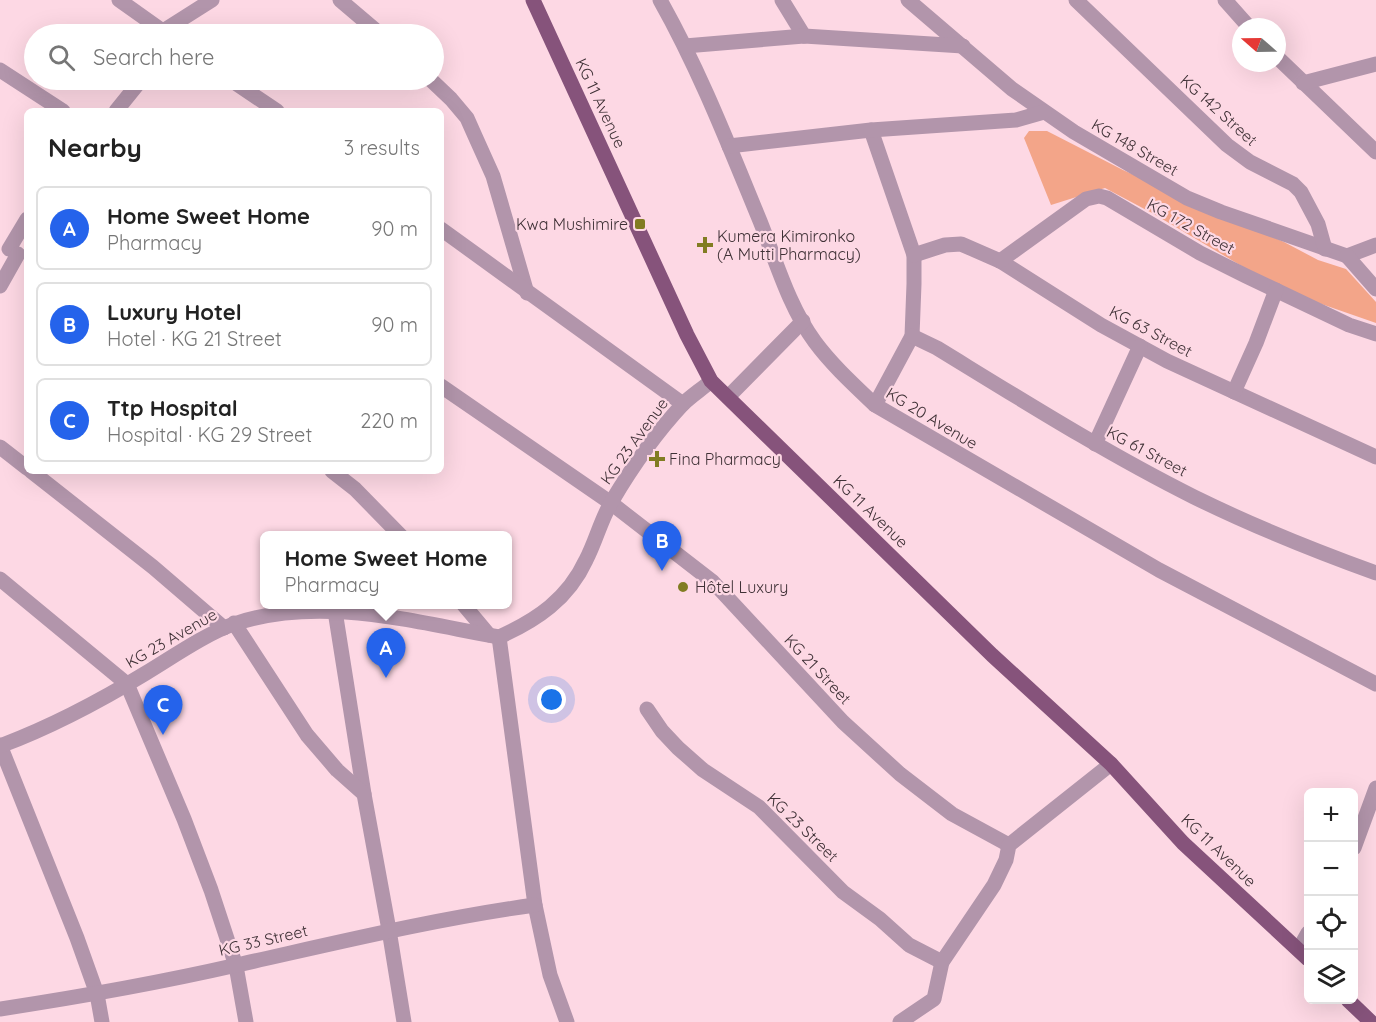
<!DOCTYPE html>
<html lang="en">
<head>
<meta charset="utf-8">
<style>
	:root { --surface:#fff; --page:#f6f6f6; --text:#222; --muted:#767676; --line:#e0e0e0; --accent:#2563eb }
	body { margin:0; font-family:Quicksand,sans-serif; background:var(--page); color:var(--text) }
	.controls { position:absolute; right:18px; bottom:18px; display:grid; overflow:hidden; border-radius:9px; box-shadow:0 6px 24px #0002 }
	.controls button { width:54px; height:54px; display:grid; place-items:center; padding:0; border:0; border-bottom:2px solid var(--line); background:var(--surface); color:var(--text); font:30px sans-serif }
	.compass { position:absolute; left:1232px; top:18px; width:54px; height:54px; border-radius:50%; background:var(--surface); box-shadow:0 6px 24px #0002; rotate:290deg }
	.you { position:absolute; left:552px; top:700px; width:21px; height:21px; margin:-15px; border:4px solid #fff; border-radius:50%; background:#1a73e8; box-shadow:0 0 0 9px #1a73e833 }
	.badge { display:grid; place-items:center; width:39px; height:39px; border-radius:50%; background:var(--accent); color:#fff; font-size:20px; font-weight:700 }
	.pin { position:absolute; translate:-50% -50px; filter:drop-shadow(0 2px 3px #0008) }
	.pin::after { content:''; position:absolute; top:32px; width:21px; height:18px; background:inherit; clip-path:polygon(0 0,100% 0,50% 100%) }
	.popup { position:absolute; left:260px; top:531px; width:252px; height:78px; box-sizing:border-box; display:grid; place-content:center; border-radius:9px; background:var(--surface); filter:drop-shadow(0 2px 4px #0005); font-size:20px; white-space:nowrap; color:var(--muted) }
	.popup b { font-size:22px; color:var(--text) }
	.popup::after { content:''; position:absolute; left:50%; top:100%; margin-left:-12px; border:12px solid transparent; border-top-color:var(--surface) }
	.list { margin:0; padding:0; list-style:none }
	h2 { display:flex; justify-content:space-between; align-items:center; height:78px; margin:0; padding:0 24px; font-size:26px }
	h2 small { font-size:20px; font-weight:400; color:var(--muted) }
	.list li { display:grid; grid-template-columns:39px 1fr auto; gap:18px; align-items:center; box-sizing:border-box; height:84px; margin:0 12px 12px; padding:0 12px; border:2px solid var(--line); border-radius:9px }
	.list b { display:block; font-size:22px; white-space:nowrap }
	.list p { margin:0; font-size:20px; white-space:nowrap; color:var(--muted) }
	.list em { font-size:20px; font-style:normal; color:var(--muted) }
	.icon { flex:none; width:33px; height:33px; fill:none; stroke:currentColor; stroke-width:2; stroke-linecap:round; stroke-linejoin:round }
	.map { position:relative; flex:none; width:1376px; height:1022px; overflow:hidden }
	.search { position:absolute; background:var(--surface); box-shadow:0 6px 24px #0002; left:24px; top:24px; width:420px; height:66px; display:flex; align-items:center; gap:15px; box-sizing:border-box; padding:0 21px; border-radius:33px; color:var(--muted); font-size:22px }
	.panel { position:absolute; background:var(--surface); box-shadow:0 6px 24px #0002; left:24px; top:108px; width:420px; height:366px; border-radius:9px }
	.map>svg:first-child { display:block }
	.green { fill:#f3a589 }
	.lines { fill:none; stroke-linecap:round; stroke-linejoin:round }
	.minor { stroke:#b295ab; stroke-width:15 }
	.major { stroke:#86537b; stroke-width:15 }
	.poi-dot { fill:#817c22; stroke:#fdd8e4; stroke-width:2 }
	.labels { text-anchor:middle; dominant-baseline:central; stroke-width:4.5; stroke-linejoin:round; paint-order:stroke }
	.street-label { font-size:16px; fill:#3f3136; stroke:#fdd8e4 }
	.poi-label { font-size:16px; fill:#3f3136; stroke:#fdd8e4; text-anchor:start }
</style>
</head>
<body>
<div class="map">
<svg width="1376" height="1022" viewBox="0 0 1376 1022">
	<rect width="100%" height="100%" fill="#fdd8e4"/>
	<polygon class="green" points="1029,131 1047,131 1123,170 1284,242 1318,260 1346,269 1376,302 1376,323 1284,291 1152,213 1105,188 1051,205 1024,138"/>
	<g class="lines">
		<g class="minor">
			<polyline points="119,0 167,34"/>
			<polyline points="340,0 380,34"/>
			<path d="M660,0C700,71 729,146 760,221C776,261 789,307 815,342C832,365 854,385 875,405L1159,570L1376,684"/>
			<polyline points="782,0 804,36"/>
			<polyline points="908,0 1012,89 1074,132 1187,198 1221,212 1347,256 1376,245"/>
			<polyline points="1076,0 1227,145 1250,162 1293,184 1301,192 1318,224 1325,249"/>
			<polyline points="1225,0 1249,27"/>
			<polyline points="163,31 212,0"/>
			<polyline points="685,46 804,36 963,46"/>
			<polyline points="1277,57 1376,152"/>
			<polyline points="0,70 63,111"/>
			<polyline points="231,80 277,111"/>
			<polyline points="431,80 451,99 467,118 475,136 493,176 527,293"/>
			<polyline points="1303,83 1376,64"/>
			<polyline points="116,111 141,80"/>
			<polyline points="871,130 914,255 914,284 912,336 875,405"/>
			<polyline points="729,146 871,130 1016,120 1044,112"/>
			<polyline points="441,229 683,404"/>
			<polyline points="9,249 27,219"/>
			<polyline points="914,255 945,245 961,244 1000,261 1101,325 1167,361 1376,457"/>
			<polyline points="1347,256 1376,289"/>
			<polyline points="1000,261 1086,199 1099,196 1107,198 1200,253 1246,276 1349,325 1376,334"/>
			<polyline points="0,286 18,254"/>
			<path d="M912,336L937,348C1022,400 1106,453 1194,497C1253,526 1315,551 1376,573"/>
			<polyline points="441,386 611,503 713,582 843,722 900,774 952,814 1009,845"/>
			<polyline points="1234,392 1256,343 1276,290"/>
			<polyline points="728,397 803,321"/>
			<polyline points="1095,444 1140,346"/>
			<polyline points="0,447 27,468"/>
			<polyline points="31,471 153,567 224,628"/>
			<polyline points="332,471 355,489 401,536"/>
			<polyline points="0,579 127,684 184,819 211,890 236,966 246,1022"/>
			<polyline points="463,604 489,635"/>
			<polyline points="335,611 364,794"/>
			<polyline points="234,623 307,735 337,770 364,794 389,930 404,1022"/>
			<polyline points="499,637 535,905 550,975 567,1022"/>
			<polyline points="647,709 662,731 678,748 703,770 759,807 843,892 880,919 909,945 942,962"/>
			<polyline points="0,745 77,938 97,994 102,1022"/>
			<path d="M0,746C51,727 100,701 146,673C171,658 207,633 234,624C319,595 414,622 499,637C537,620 568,599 586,560C596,541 601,519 612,501C632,467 656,433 683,404C691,396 702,389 711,381"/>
			<polyline points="1354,848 1376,788"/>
			<polyline points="1299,949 1308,933"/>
			<path d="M0,1009C79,997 158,983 237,965C336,943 434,919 535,905"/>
			<polyline points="900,1022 934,999 942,962 994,885 1006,860 1009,845 1111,764"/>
		</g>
		<g class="major">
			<polyline points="533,0 687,335 711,381 992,655 1111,764 1183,843 1308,959"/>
			<polyline points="1348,1000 1371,1022"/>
		</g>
	</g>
	<g class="poi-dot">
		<rect x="634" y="218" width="12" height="12" rx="3"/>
		<path d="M702 236h6v6h6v6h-6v6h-6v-6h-6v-6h6z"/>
		<path d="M654 450h6v6h6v6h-6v6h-6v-6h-6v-6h6z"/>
		<circle cx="683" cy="587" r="6"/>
	</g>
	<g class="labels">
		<g class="street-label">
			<text transform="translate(601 103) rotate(65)">KG 11 Avenue</text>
			<text transform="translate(1219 110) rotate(42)">KG 142 Street</text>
			<text transform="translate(1135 147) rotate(30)">KG 148 Street</text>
			<text transform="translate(1191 226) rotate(29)">KG 172 Street</text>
			<text transform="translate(1151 331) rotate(28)">KG 63 Street</text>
			<text transform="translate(932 418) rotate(31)">KG 20 Avenue</text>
			<text transform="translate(634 441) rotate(-54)">KG 23 Avenue</text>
			<text transform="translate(1147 451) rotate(28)">KG 61 Street</text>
			<text transform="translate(871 511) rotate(44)">KG 11 Avenue</text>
			<text transform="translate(171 638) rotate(-30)">KG 23 Avenue</text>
			<text transform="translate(818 669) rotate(47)">KG 21 Street</text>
			<text transform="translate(803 827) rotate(44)">KG 23 Street</text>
			<text transform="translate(1219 850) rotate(44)">KG 11 Avenue</text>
			<text transform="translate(263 940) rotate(-13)">KG 33 Street</text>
		</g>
		<g class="poi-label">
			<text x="628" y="224" text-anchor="end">Kwa Mushimire</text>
			<text x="717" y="236">Kumera Kimironko<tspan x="717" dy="18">(A Mutti Pharmacy)</tspan></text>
			<text x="669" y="459">Fina Pharmacy</text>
			<text x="695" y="587">Hôtel Luxury</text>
		</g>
	</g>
</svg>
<div class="controls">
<button>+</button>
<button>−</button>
<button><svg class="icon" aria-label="locate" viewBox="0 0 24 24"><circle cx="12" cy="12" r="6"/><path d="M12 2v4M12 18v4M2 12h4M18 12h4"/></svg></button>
<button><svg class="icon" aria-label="layers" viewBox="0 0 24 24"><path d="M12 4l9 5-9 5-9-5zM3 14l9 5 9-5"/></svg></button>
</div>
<svg class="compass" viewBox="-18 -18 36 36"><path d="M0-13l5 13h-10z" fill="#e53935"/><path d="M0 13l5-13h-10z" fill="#767676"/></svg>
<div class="you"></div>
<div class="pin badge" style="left:386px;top:678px">A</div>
<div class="popup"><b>Home Sweet Home</b>Pharmacy</div>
<div class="pin badge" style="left:662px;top:571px">B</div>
<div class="pin badge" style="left:163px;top:735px">C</div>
<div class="search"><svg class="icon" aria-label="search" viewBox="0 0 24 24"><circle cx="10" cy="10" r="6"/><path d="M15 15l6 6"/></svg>Search here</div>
<section class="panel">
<h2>Nearby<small>3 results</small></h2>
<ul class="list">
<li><span class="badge">A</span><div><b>Home Sweet Home</b><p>Pharmacy</p></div><em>90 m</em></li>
<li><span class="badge">B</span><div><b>Luxury Hotel</b><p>Hotel · KG 21 Street</p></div><em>90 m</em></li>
<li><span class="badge">C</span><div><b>Ttp Hospital</b><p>Hospital · KG 29 Street</p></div><em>220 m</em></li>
</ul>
</section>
</div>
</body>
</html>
